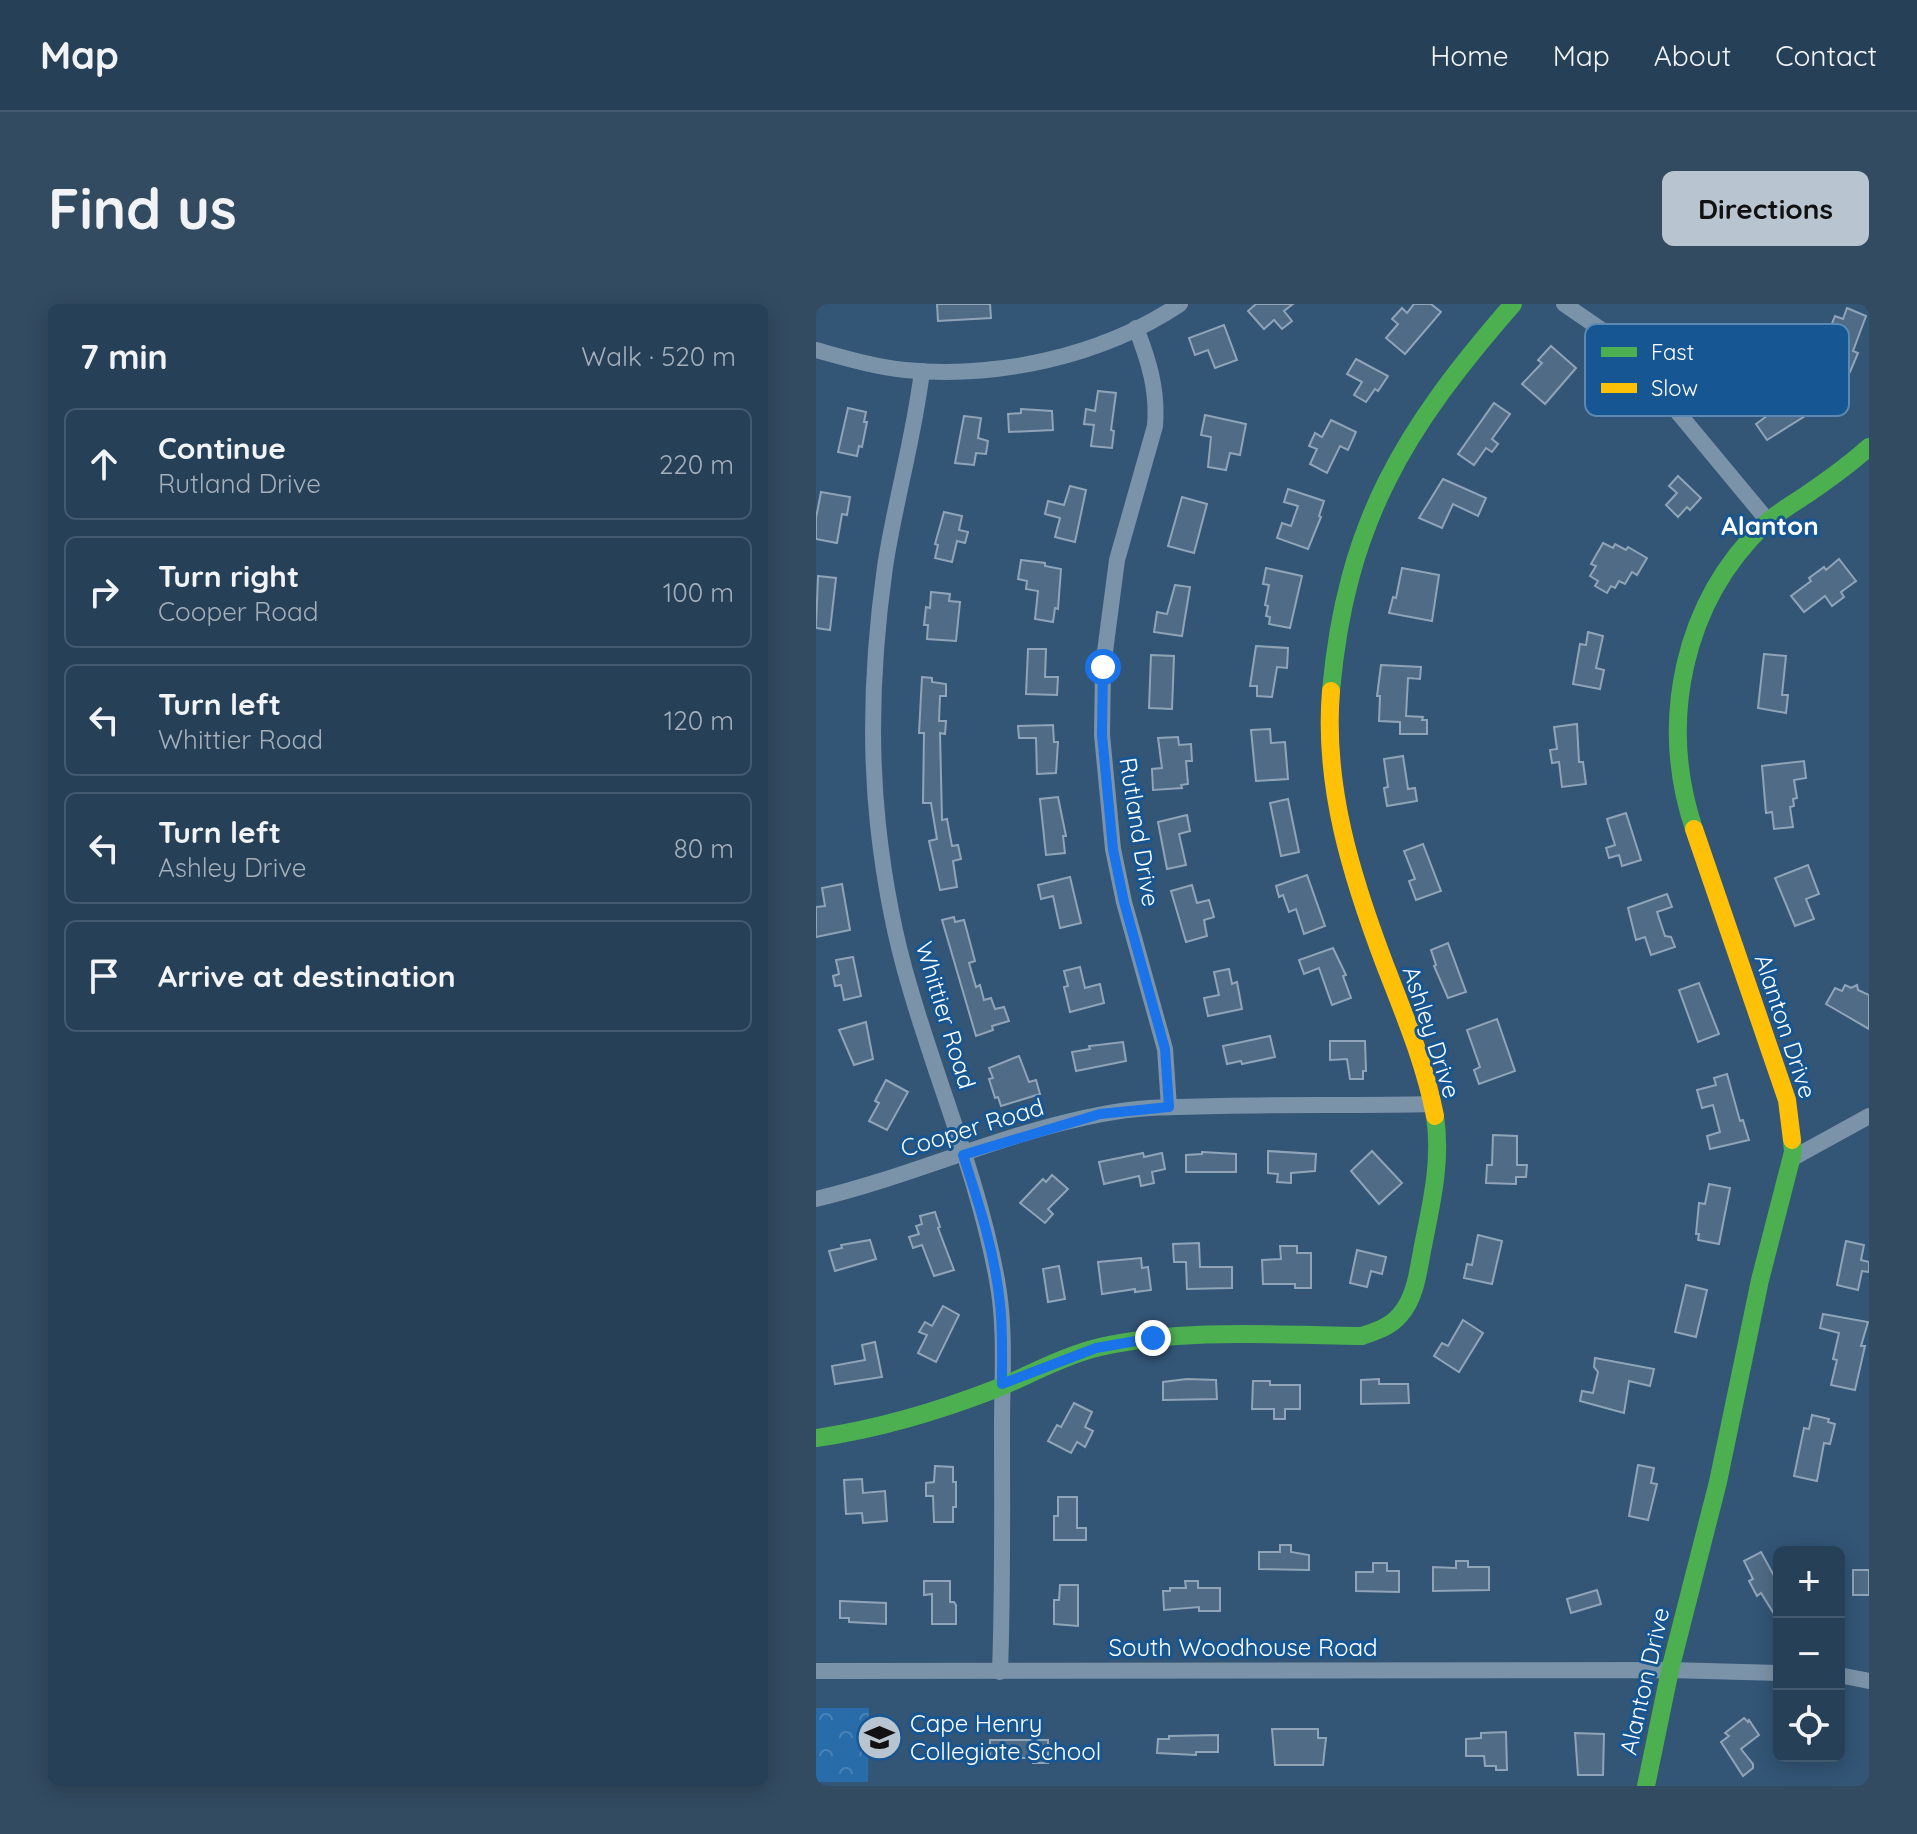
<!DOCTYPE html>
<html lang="en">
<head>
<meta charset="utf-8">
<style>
	:root { --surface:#264058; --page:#324b61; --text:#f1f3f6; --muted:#a4afba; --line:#42596e; --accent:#b8c4cf }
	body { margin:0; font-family:Quicksand,sans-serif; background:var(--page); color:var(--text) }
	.controls { position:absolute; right:24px; bottom:24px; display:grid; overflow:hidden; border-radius:12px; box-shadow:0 4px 20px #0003 }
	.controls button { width:72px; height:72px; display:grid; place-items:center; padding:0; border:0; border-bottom:2px solid var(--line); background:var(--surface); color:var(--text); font:40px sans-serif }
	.stop { position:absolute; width:24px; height:24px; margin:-18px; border:6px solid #1a73e8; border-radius:50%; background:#fff }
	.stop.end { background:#1a73e8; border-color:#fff; box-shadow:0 2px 8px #0008 }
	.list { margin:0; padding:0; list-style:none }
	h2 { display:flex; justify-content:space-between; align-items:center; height:104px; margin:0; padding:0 32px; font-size:34px }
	h2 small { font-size:26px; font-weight:400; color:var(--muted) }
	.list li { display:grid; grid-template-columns:52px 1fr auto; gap:24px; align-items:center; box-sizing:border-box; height:112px; margin:0 16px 16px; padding:0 16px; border:2px solid var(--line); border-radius:12px }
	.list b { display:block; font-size:30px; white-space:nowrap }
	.list p { margin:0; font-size:26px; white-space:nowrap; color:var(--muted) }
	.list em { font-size:26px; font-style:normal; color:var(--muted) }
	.icon { flex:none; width:44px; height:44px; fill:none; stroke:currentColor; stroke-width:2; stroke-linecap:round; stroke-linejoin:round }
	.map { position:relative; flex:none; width:1053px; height:1482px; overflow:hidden; border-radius:12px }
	header { display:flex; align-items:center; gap:48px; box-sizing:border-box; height:112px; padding:0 40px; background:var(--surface); border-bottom:2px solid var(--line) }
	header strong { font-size:38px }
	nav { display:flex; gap:44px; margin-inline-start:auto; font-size:28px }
	.intro { display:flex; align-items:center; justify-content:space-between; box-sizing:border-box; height:192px; padding:0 48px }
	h1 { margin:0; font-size:56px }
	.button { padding:20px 36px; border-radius:12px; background:var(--accent); color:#111; font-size:28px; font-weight:700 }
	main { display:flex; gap:48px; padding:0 48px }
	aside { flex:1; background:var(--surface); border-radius:12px; box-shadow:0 4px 20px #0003 }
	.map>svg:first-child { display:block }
	.forest { fill:url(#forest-crowns) }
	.building { fill:#506b85; stroke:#90a4b7; stroke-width:2 }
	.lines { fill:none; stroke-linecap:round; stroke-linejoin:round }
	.street { stroke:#7b93a9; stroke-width:16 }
	.fast { stroke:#4caf50; stroke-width:18 }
	.slow { stroke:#ffc107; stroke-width:18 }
	.route { stroke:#1a73e8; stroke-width:10 }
	.labels { text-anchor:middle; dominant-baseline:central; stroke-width:6; stroke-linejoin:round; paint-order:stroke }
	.street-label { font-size:24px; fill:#fff; stroke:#165693 }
	.poi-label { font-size:24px; fill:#fff; stroke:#165693; text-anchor:start }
	.neighbourhood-label { font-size:26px; font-weight:bold; fill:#fff; stroke:#165693 }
	.key { fill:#165693; stroke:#5c89b3; stroke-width:2 }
	.key-label { font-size:22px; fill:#fff }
</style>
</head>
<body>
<header>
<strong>Map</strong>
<nav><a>Home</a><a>Map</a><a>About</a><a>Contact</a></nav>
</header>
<div class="intro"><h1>Find us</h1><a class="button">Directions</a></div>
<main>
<aside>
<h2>7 min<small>Walk · 520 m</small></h2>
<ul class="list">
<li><svg class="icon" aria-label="ahead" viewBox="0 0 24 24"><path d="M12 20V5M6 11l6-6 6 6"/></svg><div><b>Continue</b><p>Rutland Drive</p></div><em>220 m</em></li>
<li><svg class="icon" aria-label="right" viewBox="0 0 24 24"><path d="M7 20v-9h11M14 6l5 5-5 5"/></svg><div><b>Turn right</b><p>Cooper Road</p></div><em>100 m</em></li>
<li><svg class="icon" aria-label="left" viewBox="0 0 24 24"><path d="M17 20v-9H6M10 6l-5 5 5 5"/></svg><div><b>Turn left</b><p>Whittier Road</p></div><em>120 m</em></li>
<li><svg class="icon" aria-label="left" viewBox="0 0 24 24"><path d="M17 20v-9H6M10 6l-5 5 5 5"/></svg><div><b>Turn left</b><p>Ashley Drive</p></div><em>80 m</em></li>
<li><svg class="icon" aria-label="arrive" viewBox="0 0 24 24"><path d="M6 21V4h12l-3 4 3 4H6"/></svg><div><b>Arrive at destination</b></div></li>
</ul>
</aside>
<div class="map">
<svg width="1053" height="1482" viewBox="0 0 1053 1482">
	<defs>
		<pattern id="forest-crowns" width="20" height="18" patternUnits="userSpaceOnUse" patternTransform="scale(2)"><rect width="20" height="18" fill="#296caa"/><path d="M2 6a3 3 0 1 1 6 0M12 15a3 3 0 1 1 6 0" fill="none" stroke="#4982b7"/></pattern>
	</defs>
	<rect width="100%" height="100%" fill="#335576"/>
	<polygon class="forest" points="0,1404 53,1404 52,1478 0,1478"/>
	<g class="building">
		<polygon points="121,0 174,0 175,14 122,17"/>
		<polygon points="440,0 477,0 468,7 476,17 466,25 458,16 448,25 432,7"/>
		<polygon points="598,0 615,0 625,8 589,50 570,34 582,20 576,15 586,4 591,9"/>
		<polygon points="1031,4 1050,12 1037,47 1042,49 1034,68 1008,58 1018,29 1013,27 1019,12 1027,15"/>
		<polygon points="408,21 421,56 399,64 392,46 379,51 373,34"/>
		<polygon points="735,42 760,64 729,100 706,80 726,59 722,56"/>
		<polygon points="540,55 572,72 562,87 559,85 550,98 538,91 546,78 531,70"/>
		<polygon points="962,83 975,103 979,100 989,112 951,136 940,120 959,106 949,92"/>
		<polygon points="282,87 300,89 295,126 298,127 296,144 275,142 278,121 268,120 270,105 279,107"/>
		<polygon points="678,99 694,110 676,135 682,140 676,148 670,144 658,161 642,150"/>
		<polygon points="32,104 50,108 48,118 51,118 46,143 43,142 41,152 22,148"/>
		<polygon points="205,105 236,107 237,126 193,128 192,110 205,109"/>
		<polygon points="389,111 430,120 424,151 414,149 410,166 392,163 395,133 385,131"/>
		<polygon points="148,112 165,114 162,134 172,137 170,150 160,149 158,161 139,159"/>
		<polygon points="515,116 540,128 532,146 524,142 511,169 494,160 501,145 493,142 499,129 506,133"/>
		<polygon points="862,172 885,194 874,206 871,203 862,213 850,201 861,189 853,182"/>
		<polygon points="627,175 670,194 662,212 637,200 626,224 603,214"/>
		<polygon points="254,182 270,186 259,238 239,233 244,214 229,210 232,197 248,201"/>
		<polygon points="472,185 508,197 503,212 505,213 492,245 461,234 466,219 475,222 482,202 468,198"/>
		<polygon points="5,188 34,193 31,211 26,210 21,239 0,235 0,214"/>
		<polygon points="366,193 391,200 378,249 352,242"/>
		<polygon points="128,208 146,212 143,226 152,228 149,239 141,237 136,258 119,254 122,241 119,240"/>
		<polygon points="787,239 797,244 799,240 810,246 812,243 831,254 821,271 816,268 809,280 803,277 799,284 795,282 791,289 779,282 782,277 774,272 780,262 775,260"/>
		<polygon points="1023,255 1040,277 1025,288 1028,293 1016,302 1009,292 988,308 975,292 995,277 993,274 1008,263 1010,266"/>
		<polygon points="205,256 229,259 229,262 245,265 242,305 239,304 237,318 219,315 222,287 210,285 211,277 202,275"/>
		<polygon points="450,264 486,272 474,324 453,320 454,313 450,312 452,302 449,301 453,281 447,280"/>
		<polygon points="586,264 623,271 616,317 573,309 577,293 580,294"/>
		<polygon points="2,272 20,274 14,326 0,324"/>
		<polygon points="359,281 374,283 366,332 338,328 341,308 351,310"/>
		<polygon points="115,288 134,290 133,297 144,298 140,337 111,335 112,321 108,321 110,303 114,304"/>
		<polygon points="772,328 787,332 780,364 788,366 784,385 757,380 764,340 770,341"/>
		<polygon points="440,342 472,344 471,364 461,363 456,393 441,392 441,382 434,382"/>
		<polygon points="212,345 230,345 229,373 242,373 241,391 210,390"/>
		<polygon points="948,350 970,352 966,391 972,391 970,409 942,404"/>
		<polygon points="335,351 358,352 356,405 333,404"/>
		<polygon points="565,361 605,363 604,375 592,374 590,412 607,413 606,416 611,416 611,430 584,430 584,418 563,417 564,392 561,392"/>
		<polygon points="106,373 116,374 116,378 130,380 130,392 124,392 123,417 130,417 129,430 124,429 126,516 131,515 136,542 142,541 145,555 137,557 141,583 124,586 113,537 121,535 115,499 107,499 108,429 103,429"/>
		<polygon points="761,420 763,458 767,458 770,480 746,483 743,458 736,459 734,446 741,445 738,423"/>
		<polygon points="237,421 238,438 242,438 240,469 221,470 220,434 203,434 202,422"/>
		<polygon points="454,425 455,439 469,438 472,475 440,477 435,426"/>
		<polygon points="362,433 363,441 375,440 376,457 370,457 372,480 365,481 366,484 337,486 336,465 346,464 342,434"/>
		<polygon points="587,452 592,485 599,484 601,497 571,502 568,484 572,483 568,455"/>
		<polygon points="988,457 990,474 978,476 981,494 977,495 978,502 974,503 977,523 958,525 956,508 950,509 946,462"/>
		<polygon points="242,493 250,532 247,532 249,549 230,551 224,495"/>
		<polygon points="472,495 483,548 465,552 454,499"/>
		<polygon points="810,509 825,556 806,562 803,551 793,554 790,544 799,541 791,515"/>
		<polygon points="371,511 374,527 363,530 370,561 351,565 342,518"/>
		<polygon points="607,540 625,587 600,596 593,577 599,575 588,547"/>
		<polygon points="992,561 1003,590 990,595 998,615 979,622 959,574"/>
		<polygon points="491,571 509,622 488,630 480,605 473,608 467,591 463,593 460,582"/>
		<polygon points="254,573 265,619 244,624 237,592 225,595 222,581"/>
		<polygon points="26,580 34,626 0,633 0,603 9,602 6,584"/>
		<polygon points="376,581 381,599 393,596 398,613 388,616 391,632 370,638 355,587"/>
		<polygon points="851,590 856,603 841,608 849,632 855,633 859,643 835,651 829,633 820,636 812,604"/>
		<polygon points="138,613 139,618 148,616 159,657 153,659 160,683 164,681 168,696 175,694 179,705 188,703 193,717 176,722 177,726 160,732 126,616"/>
		<polygon points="632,639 650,688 632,694 618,662 620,661 615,646"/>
		<polygon points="517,644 530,671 527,672 535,694 516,701 503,664 488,670 483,656"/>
		<polygon points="37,653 45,692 28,696 25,681 19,682 17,672 23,670 20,656"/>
		<polygon points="264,663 269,684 284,680 288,699 254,708 248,683 252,682 248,667"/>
		<polygon points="413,665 416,680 421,678 426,705 392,712 388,694 403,691 398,668"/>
		<polygon points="883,679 903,730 882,738 863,686"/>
		<polygon points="1029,681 1035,684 1041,681 1042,686 1053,691 1053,725 1010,700 1019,684 1026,687"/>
		<polygon points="681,715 699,767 663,780 658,766 664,763 651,726"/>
		<polygon points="50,718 57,755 38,761 23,726"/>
		<polygon points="454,732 459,753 426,760 425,757 411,760 407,742"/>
		<polygon points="514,737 549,737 550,767 547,767 547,775 534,775 531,755 514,756"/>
		<polygon points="307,738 310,757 260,767 256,748 274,745 273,742"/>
		<polygon points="203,752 213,778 220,776 224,790 185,802 182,793 179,794 173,775 177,774 173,764"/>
		<polygon points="911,770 924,817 927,816 933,836 894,845 891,832 904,828 897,801 886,804 881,786 900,781 898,774"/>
		<polygon points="70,776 92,788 71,826 53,817 63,799 59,797"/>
		<polygon points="677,831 701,832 701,861 711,861 710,873 700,873 700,880 670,879 671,861 676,861"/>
		<polygon points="452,847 500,850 499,867 475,869 475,879 461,878 462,870 452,869"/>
		<polygon points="556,847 586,879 563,900 535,867"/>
		<polygon points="386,848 420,850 420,868 370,868 370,851 386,850"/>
		<polygon points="327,849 328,853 346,849 349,865 336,868 338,879 325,882 323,872 288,880 283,858"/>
		<polygon points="236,871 252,885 232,905 237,910 229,919 204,899 227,875 230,878"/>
		<polygon points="893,880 914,884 903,940 882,936 883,930 880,930 883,899 889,900"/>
		<polygon points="119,908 124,923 122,924 138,966 118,972 106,941 97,944 93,933 103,930 100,922 106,920 104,912"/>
		<polygon points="662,931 686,937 676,980 648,974 651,960 656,961"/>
		<polygon points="54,936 60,955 19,967 13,947 26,944 25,941"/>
		<polygon points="1030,937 1048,941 1045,956 1053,958 1053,968 1046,967 1042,986 1021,981"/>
		<polygon points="383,939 384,963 416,963 416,984 371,985 370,958 358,958 357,940"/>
		<polygon points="464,942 481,942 481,949 495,949 495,984 479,984 479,980 447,980 446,956 465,955"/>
		<polygon points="541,946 570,953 566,970 555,967 551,983 534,979"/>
		<polygon points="325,954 326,964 332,963 335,986 319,988 319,985 286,990 282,958"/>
		<polygon points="243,962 249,995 232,998 227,965"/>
		<polygon points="870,981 891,986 880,1033 859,1028"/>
		<polygon points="127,1002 143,1011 120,1058 102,1049 111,1031 103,1028 109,1018 116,1022"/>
		<polygon points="1007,1010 1052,1018 1045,1042 1049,1042 1039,1086 1015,1081 1021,1056 1017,1055 1023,1029 1004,1024"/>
		<polygon points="647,1016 667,1029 643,1068 618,1052 626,1039 632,1042"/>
		<polygon points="59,1038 66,1073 19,1080 16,1062 49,1056 46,1041"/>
		<polygon points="779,1054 838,1065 834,1082 813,1077 808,1109 764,1097 766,1087 777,1089 782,1068 778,1063"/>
		<polygon points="371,1075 400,1076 401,1095 347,1096 347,1078"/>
		<polygon points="563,1075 563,1080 592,1080 593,1099 545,1100 545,1076"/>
		<polygon points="437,1077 454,1077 454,1081 484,1081 484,1105 469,1105 469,1115 458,1115 458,1105 436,1105"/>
		<polygon points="258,1099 276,1108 269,1123 277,1127 269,1143 261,1138 255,1149 232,1137 241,1121 245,1123"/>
		<polygon points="996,1111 1013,1115 1012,1118 1019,1120 1014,1140 1008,1139 1001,1177 978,1172 988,1124 993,1125"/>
		<polygon points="822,1161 838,1164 835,1179 841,1180 832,1216 813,1212"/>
		<polygon points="119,1162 137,1163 137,1178 140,1178 140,1203 137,1203 137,1218 118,1218 117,1192 110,1192 110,1179 118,1178"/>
		<polygon points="46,1175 47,1189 69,1187 71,1217 47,1219 46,1209 30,1210 28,1176"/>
		<polygon points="242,1193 261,1193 261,1224 270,1224 270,1236 238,1236 238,1212 242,1212"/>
		<polygon points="464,1241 475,1241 475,1248 493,1251 493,1266 443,1265 443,1248 464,1248"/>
		<polygon points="945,1248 957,1270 963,1266 963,1318 945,1289 941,1292 933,1277 937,1275 928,1257"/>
		<polygon points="640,1257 652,1257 652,1263 673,1263 673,1286 617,1287 617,1263 640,1264"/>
		<polygon points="557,1259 571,1259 571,1267 583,1267 583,1288 540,1287 540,1268 557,1268"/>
		<rect x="1037" y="1266" width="16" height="25"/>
		<polygon points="108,1277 134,1277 134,1298 138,1298 140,1301 140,1320 116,1320 116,1290 108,1291"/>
		<polygon points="369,1277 382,1277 382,1284 404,1284 404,1307 383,1307 383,1303 348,1306 347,1287 354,1287 354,1284 370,1284"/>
		<polygon points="244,1281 262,1281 262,1322 238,1320 238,1296 243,1296"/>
		<polygon points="781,1286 785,1300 755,1309 751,1295"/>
		<polygon points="24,1297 70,1299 70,1320 33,1318 33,1314 24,1314"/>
		<polygon points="928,1414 932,1418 933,1416 943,1431 925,1445 937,1460 937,1464 927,1472 905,1438 913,1432 909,1429"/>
		<polygon points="456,1425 502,1425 502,1434 510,1434 507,1461 459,1461"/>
		<polygon points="690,1428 691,1466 680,1466 680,1462 669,1462 668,1452 650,1452 650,1435 665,1434 665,1429"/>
		<polygon points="759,1429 788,1430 787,1471 762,1471"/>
		<polygon points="402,1431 402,1448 380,1448 380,1451 341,1449 342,1435 353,1435 353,1432"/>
		<polygon points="174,1436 232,1436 232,1459 217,1459 217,1454 174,1454"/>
	</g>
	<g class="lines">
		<g class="street">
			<polyline points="748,0 796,33 825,64 952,217"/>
			<path d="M320,24C333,57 342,87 339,122L301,256L287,363L286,431L297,545L308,598L349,745L353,803"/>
			<path d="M0,46C29,54 59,63 89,66C182,75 286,52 364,0"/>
			<path d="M106,67C98,134 79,197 69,263C57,348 53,436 62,521C68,576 78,631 94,684C122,781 163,876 181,976C190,1023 186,1074 186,1122C186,1204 187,1286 184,1368"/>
			<polyline points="975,855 1053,812"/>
			<path d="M0,895C97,872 189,828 287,810C325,802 364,803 403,802C474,800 545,802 616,800"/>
			<polyline points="0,1367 854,1366 963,1369"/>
			<polyline points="1023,1371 1053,1377"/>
		</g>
		<g class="fast">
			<path d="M515,387C530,219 588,125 697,0"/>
			<path d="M878,525C842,417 867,298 949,220C961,209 976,200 990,191C1012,176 1033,161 1053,143"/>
			<path d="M0,1134C63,1125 123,1107 182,1084C215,1070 250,1051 284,1043C370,1024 459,1031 546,1032C560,1027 574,1023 584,1011C599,994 602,969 606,947C615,901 626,858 619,812"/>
			<polyline points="830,1482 854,1366 902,1178 944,976 977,848 976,836"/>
		</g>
		<g class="slow">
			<path d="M515,387C507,482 536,574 569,661C588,710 609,760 619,812"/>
			<polyline points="878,525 971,796 976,836"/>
		</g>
	</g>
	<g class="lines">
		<path class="route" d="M287,363L286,431L297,545L308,598L349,745L353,803L284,810L147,851C163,900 179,949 184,1000C187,1026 186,1054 186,1080L280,1044L337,1034"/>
	</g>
	<defs>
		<symbol id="school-disc" viewBox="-11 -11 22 22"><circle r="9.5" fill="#b8c4cf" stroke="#165693"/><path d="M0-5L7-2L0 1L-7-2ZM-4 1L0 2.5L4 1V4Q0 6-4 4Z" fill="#111"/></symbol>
	</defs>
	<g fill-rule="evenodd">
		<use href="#school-disc" x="38" y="1408" width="51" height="51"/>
	</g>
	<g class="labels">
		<g class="street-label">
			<text transform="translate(324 528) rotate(81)">Rutland Drive</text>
			<text transform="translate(130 711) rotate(73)">Whittier Road</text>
			<text transform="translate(970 722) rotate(72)">Alanton Drive</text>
			<text transform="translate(616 728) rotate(72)">Ashley Drive</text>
			<text transform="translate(156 823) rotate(-17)">Cooper Road</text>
			<text x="427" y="1343">South Woodhouse Road</text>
			<text transform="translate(828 1377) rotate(-77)">Alanton Drive</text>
		</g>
		<g class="poi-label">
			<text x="94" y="1419">Cape Henry<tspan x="94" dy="28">Collegiate School</tspan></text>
		</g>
		<g class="neighbourhood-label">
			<text x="954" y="221">Alanton</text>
		</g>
	</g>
	<rect x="769" y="20" width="264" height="92" rx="12" class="key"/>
	<rect x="785" y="43" width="36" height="10" fill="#4caf50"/>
	<rect x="785" y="79" width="36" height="10" fill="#ffc107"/>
	<g class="key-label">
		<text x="835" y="56">Fast</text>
		<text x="835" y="92">Slow</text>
	</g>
</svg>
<div class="controls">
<button>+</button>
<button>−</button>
<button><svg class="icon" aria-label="locate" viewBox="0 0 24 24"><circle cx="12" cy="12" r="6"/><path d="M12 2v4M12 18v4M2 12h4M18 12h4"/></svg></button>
</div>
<div class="stop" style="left:287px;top:363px"></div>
<div class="stop end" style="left:337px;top:1034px"></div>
</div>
</main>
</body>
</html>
